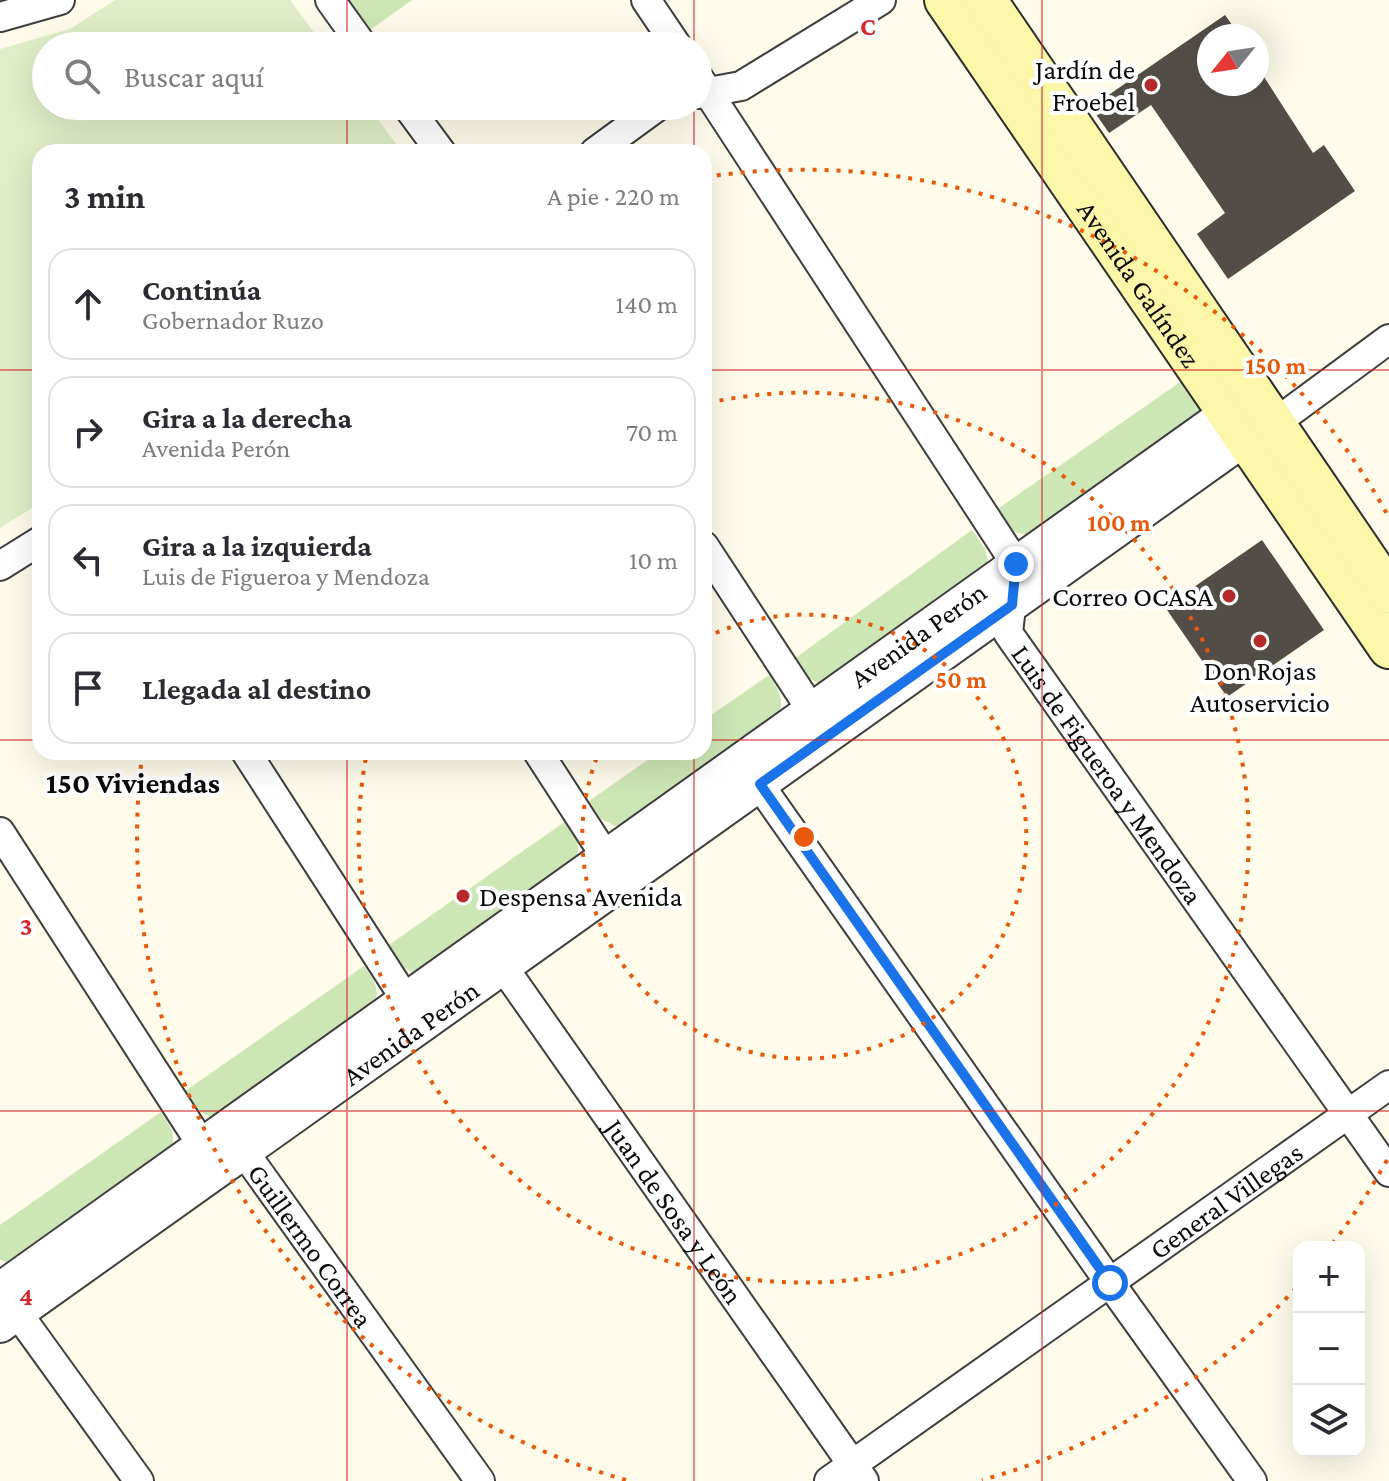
<!DOCTYPE html>
<html lang="es">
<head>
<meta charset="utf-8">
<style>
	:root { --surface:#fff; --page:#f7f7f7; --text:#2b2b33; --muted:#7c7c81; --line:#e1e1e2 }
	body { margin:0; font-family:"Crimson Pro",serif; background:var(--page); color:var(--text) }
	.controls { position:absolute; right:24px; bottom:24px; display:grid; overflow:hidden; border-radius:16px; box-shadow:0 8px 32px #0002 }
	.controls button { width:72px; height:72px; display:grid; place-items:center; padding:0; border:0; border-bottom:2px solid var(--line); background:var(--surface); color:var(--text); font:40px sans-serif }
	.compass { position:absolute; left:1197px; top:24px; width:72px; height:72px; border-radius:50%; background:var(--surface); box-shadow:0 8px 32px #0002; rotate:240deg }
	.stop { position:absolute; width:24px; height:24px; margin:-18px; border:6px solid #1a73e8; border-radius:50%; background:#fff }
	.stop.end { background:#1a73e8; border-color:#fff; box-shadow:0 2px 8px #0008 }
	.list { margin:0; padding:0; list-style:none }
	h2 { display:flex; justify-content:space-between; align-items:center; height:104px; margin:0; padding:0 32px; font-size:34px }
	h2 small { font-size:26px; font-weight:400; color:var(--muted) }
	.list li { display:grid; grid-template-columns:52px 1fr auto; gap:24px; align-items:center; box-sizing:border-box; height:112px; margin:0 16px 16px; padding:0 16px; border:2px solid var(--line); border-radius:24px }
	.list b { display:block; font-size:30px; white-space:nowrap }
	.list p { margin:0; font-size:26px; white-space:nowrap; color:var(--muted) }
	.list em { font-size:26px; font-style:normal; color:var(--muted) }
	.icon { flex:none; width:44px; height:44px; fill:none; stroke:currentColor; stroke-width:2; stroke-linecap:round; stroke-linejoin:round }
	.map { position:relative; flex:none; width:1389px; height:1481px; overflow:hidden }
	.search { position:absolute; background:var(--surface); box-shadow:0 8px 32px #0002; left:32px; top:32px; width:680px; height:88px; display:flex; align-items:center; gap:20px; box-sizing:border-box; padding:0 28px; border-radius:44px; color:var(--muted); font-size:30px }
	.panel { position:absolute; background:var(--surface); box-shadow:0 8px 32px #0002; left:32px; top:144px; width:680px; height:616px; border-radius:24px }
	.map>svg:first-child { display:block }
	.green { fill:#cde6b6 }
	.pitch { fill:#dfeec8 }
	.building { fill:#534d48 }
	.lines { fill:none; stroke-linecap:round; stroke-linejoin:round }
	.minor-casing { stroke:#3e3e3e; stroke-width:32 }
	.tertiary-casing { stroke:#3e3e3e; stroke-width:38 }
	.secondary-casing { stroke:#2d2d2d; stroke-width:44 }
	.minor { stroke:#fff; stroke-width:28 }
	.tertiary { stroke:#fff; stroke-width:34 }
	.secondary { stroke:#fbf6a8; stroke-width:40 }
	.route { stroke:#1a73e8; stroke-width:10 }
	.grid { fill:none; stroke:#d62828; stroke-width:2; stroke-opacity:0.55 }
	.ring { fill:none; stroke:#e8590c; stroke-width:4; stroke-dasharray:4 8 }
	.poi-dot { fill:#b42a2a; stroke:#fff; stroke-width:3 }
	.labels { text-anchor:middle; dominant-baseline:central; stroke-width:8; stroke-linejoin:round; paint-order:stroke }
	.poi-label { font-size:28px; fill:#0b0b0b; stroke:#fff; text-anchor:end }
	.street-label { font-size:28px; fill:#0b0b0b; stroke:#fff }
	.neighbourhood-label { font-size:30px; font-weight:bold; fill:#0b0b0b; stroke:#fff }
	.grid-label { font-size:26px; text-anchor:middle; font-weight:bold; fill:#d62828; stroke:#fff; stroke-width:8; stroke-linejoin:round; paint-order:stroke }
	.centre { fill:#e8590c; stroke:#fff; stroke-width:4 }
	.ring-label { font-size:24px; text-anchor:middle; font-weight:bold; fill:#e8590c; stroke:#fff; stroke-width:8; stroke-linejoin:round; paint-order:stroke }
</style>
</head>
<body>
<div class="map">
<svg width="1389" height="1481" viewBox="0 0 1389 1481">
	<rect width="100%" height="100%" fill="#fefbea"/>
	<g class="green">
		<polygon points="349,0 412,0 370,30"/>
		<path d="M1186,378L1196,392L1200,411L1193,422L1039,533C1014,537 1010,531 996,510Z"/>
		<polygon points="972,530 985,549 988,560 982,571 820,684 805,676 794,659"/>
		<path d="M769,675C779,692 785,698 778,718L632,823L615,826L600,818L589,801L659,752H704V720Z"/>
		<path d="M566,821C577,838 582,844 575,864L429,969L412,972L397,964L386,947Z"/>
		<path d="M364,966C375,982 381,989 373,1008L228,1114L210,1117L195,1109L184,1092Z"/>
		<path d="M161,1112C171,1127 177,1137 170,1154L25,1259L7,1263L0,1259V1225Z"/>
	</g>
	<polygon class="pitch" points="115,0 290,0 324,46 46,46 46,106 368,106 402,152 40,152 40,503 0,528 0,49 70,29"/>
	<g class="building">
		<polygon points="1225,15 1240,36 1209,36 1209,84 1257,84 1257,66 1313,153 1324,145 1355,191 1228,279 1197,234 1225,213 1151,105 1109,133 1091,107"/>
		<polygon points="1262,540 1324,630 1227,697 1165,607"/>
	</g>
	<g class="lines">
		<defs>
			<g id="minor">
				<polyline points="330,0 363,46"/>
				<polyline points="646,0 677,46"/>
				<polyline points="0,17 60,0"/>
				<path id="s1" d="M698,77L1016,564L1008,633L1389,1172"/>
				<polyline points="698,94 741,86 881,0"/>
				<polyline points="407,106 441,152"/>
				<polyline points="595,152 658,106"/>
				<polyline points="1275,423 1389,339"/>
				<polyline points="704,546 822,726"/>
				<polyline points="0,566 40,541"/>
				<polyline points="246,752 406,1000"/>
				<polyline points="538,752 606,857"/>
				<polyline points="747,767 1110,1283 1252,1481"/>
				<path id="s2" d="M0,832L202,1145L244,1152L480,1481"/>
				<path id="s3" d="M492,951L864,1481"/>
				<polyline points="6,1297 139,1481"/>
				<path id="s4" d="M829,1481L1389,1085"/>
			</g>
			<g id="tertiary">
				<path id="s5" d="M0,1290L1228,413L1255,419"/>
				<path id="s6" d="M0,1325L1245,438L1269,426"/>
			</g>
			<g id="secondary">
				<path id="s7" d="M945,0L1389,648"/>
				<polyline points="986,0 1389,592"/>
			</g>
		</defs>
		<use href="#minor" class="minor-casing"/>
		<use href="#tertiary" class="tertiary-casing"/>
		<use href="#secondary" class="secondary-casing"/>
		<use href="#minor" class="minor"/>
		<use href="#tertiary" class="tertiary"/>
		<use href="#secondary" class="secondary"/>
	</g>
	<g class="lines">
		<polyline class="route" points="1016,564 1012,605 760,784 1110,1283"/>
	</g>
	<path class="grid" d="M347,0V46M694,0V46M1042,0V1481M347,106V152M694,106V152M0,370H40M704,370H1389M0,740H40M704,740H1389M347,752V1481M694,752V1481M0,1111H1389"/>
	<g class="ring">
		<path d="M705 638A222 222 0 1 1 599 752"/>
		<path d="M708 403A445 445 0 1 1 367 752"/>
		<path d="M1387 1160A667 667 0 0 1 1333 1243M1296 1288A667 667 0 0 1 982 1480M626 1480A667 667 0 0 1 142 756M705 177A667 667 0 0 1 1387 514"/>
	</g>
	<g class="poi-dot">
		<circle cx="1151" cy="85" r="8"/>
		<circle cx="1229" cy="596" r="8"/>
		<circle cx="1260" cy="641" r="8"/>
		<circle cx="463" cy="896" r="8"/>
	</g>
	<g class="labels">
		<g class="poi-label">
			<text x="1135" y="69">Jardín de<tspan x="1135" dy="32">Froebel</tspan></text>
			<text x="1213" y="596">Correo OCASA</text>
			<text x="1260" y="670" text-anchor="middle">Don Rojas<tspan x="1260" dy="32">Autoservicio</tspan></text>
			<text x="479" y="896" text-anchor="start">Despensa Avenida</text>
		</g>
		<g class="street-label">
			<text stroke="none"><textPath href="#s7" startOffset="344">Avenida Galíndez</textPath></text>
			<text stroke="none"><textPath href="#s5" startOffset="1128">Avenida Perón</textPath></text>
			<text stroke="none"><textPath href="#s1" startOffset="824">Luis de Figueroa y Mendoza</textPath></text>
			<text stroke="none"><textPath href="#s6" startOffset="504">Avenida Perón</textPath></text>
			<text stroke="none"><textPath href="#s4" startOffset="486">General Villegas</textPath></text>
			<text stroke="none"><textPath href="#s3" startOffset="318">Juan de Sosa y León</textPath></text>
			<text stroke="none"><textPath href="#s2" startOffset="530">Guillermo Correa</textPath></text>
		</g>
		<g class="neighbourhood-label">
			<text x="133" y="782">150 Viviendas</text>
		</g>
	</g>
	<g class="grid-label">
		<text x="868" y="35">C</text>
		<text x="26" y="935">3</text>
		<text x="26" y="1305">4</text>
	</g>
	<circle cx="804" cy="837" r="12" class="centre"/>
	<g class="ring-label">
		<text x="1276" y="374">150 m</text>
		<text x="1119" y="531">100 m</text>
		<text x="961" y="688">50 m</text>
	</g>
</svg>
<div class="controls">
<button>+</button>
<button>−</button>
<button><svg class="icon" aria-label="layers" viewBox="0 0 24 24"><path d="M12 4l9 5-9 5-9-5zM3 14l9 5 9-5"/></svg></button>
</div>
<svg class="compass" viewBox="-18 -18 36 36"><path d="M0-13l5 13h-10z" fill="#e53935"/><path d="M0 13l5-13h-10z" fill="#7c7c81"/></svg>
<div class="stop" style="left:1110px;top:1283px"></div>
<div class="stop end" style="left:1016px;top:564px"></div>
<div class="search"><svg class="icon" aria-label="search" viewBox="0 0 24 24"><circle cx="10" cy="10" r="6"/><path d="M15 15l6 6"/></svg>Buscar aquí</div>
<section class="panel">
<h2>3 min<small>A pie · 220 m</small></h2>
<ul class="list">
<li><svg class="icon" aria-label="ahead" viewBox="0 0 24 24"><path d="M12 20V5M6 11l6-6 6 6"/></svg><div><b>Continúa</b><p>Gobernador Ruzo</p></div><em>140 m</em></li>
<li><svg class="icon" aria-label="right" viewBox="0 0 24 24"><path d="M7 20v-9h11M14 6l5 5-5 5"/></svg><div><b>Gira a la derecha</b><p>Avenida Perón</p></div><em>70 m</em></li>
<li><svg class="icon" aria-label="left" viewBox="0 0 24 24"><path d="M17 20v-9H6M10 6l-5 5 5 5"/></svg><div><b>Gira a la izquierda</b><p>Luis de Figueroa y Mendoza</p></div><em>10 m</em></li>
<li><svg class="icon" aria-label="arrive" viewBox="0 0 24 24"><path d="M6 21V4h12l-3 4 3 4H6"/></svg><div><b>Llegada al destino</b></div></li>
</ul>
</section>
</div>
</body>
</html>
